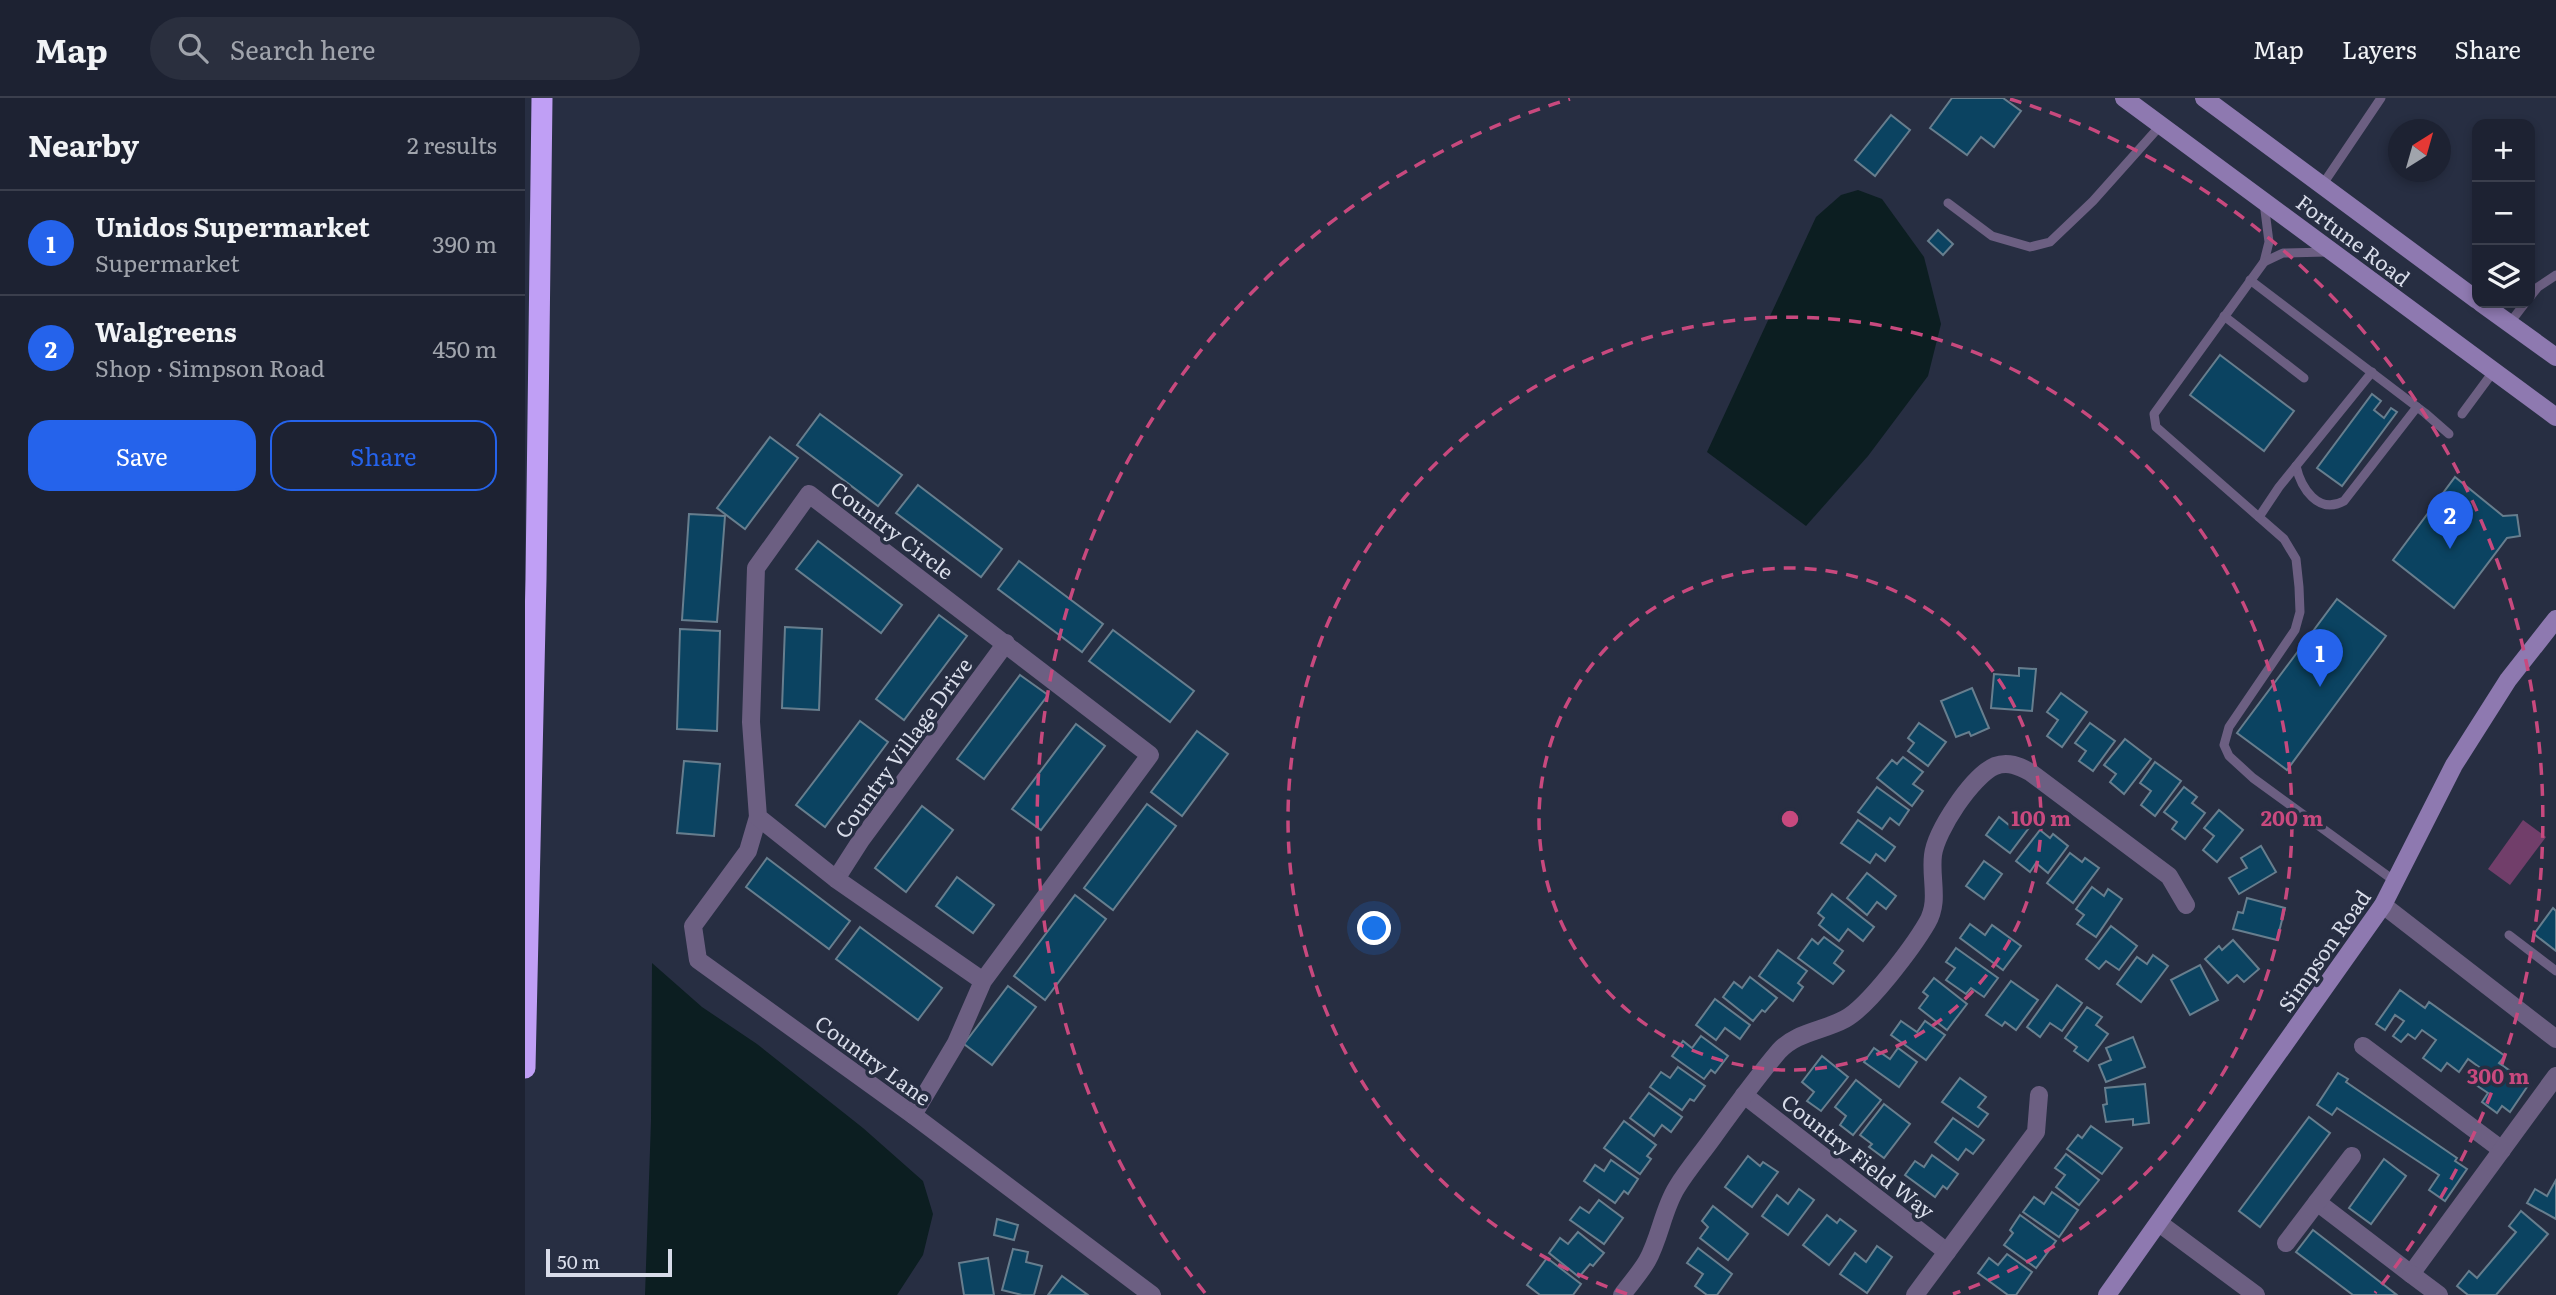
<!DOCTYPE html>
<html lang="en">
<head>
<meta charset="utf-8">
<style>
	:root { --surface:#1d2232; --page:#2a2f3e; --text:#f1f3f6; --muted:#a0a4ac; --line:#3b3f4d; --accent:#2563eb }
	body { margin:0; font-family:Literata,serif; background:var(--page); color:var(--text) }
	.controls { position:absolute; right:21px; top:21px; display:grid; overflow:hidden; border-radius:14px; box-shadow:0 4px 10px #0003 }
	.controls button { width:63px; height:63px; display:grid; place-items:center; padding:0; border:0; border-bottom:2px solid var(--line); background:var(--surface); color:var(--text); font:35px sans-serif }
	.compass { position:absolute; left:1863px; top:21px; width:63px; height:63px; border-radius:50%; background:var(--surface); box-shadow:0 4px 10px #0003; rotate:37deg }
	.scale { position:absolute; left:21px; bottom:18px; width:126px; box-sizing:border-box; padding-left:7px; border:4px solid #d8dce9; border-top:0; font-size:19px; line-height:24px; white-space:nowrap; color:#d8dce9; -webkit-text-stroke:5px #272e42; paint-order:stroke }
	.you { position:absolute; left:850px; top:831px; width:24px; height:24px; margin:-18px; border:5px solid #fff; border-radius:50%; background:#1a73e8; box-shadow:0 0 0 10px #1a73e833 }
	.badge { display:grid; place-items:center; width:46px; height:46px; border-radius:50%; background:var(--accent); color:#fff; font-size:23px; font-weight:700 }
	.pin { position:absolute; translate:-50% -58px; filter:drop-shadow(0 2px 4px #0008) }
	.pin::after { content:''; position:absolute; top:37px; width:24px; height:21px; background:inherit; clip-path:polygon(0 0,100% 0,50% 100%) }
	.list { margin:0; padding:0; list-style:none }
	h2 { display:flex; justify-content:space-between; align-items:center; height:91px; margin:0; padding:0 28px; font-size:30px }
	h2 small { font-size:23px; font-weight:400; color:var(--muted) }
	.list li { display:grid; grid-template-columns:46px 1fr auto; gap:21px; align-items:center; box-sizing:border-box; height:105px; padding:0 28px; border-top:2px solid var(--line) }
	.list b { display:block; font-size:26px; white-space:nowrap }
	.list p { margin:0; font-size:23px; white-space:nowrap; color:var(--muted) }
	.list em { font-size:23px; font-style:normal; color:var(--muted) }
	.actions { display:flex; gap:14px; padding:21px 28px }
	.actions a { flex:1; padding:16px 0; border:2px solid var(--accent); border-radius:21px; text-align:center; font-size:24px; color:var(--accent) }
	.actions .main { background:var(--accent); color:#fff }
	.icon { flex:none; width:38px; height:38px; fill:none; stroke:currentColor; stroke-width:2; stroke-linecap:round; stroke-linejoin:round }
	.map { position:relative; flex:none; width:2031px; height:1197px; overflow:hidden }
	header { display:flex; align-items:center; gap:42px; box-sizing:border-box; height:98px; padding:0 35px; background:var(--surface); border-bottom:2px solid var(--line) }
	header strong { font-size:33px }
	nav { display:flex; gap:38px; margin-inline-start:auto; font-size:24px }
	.search { width:490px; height:63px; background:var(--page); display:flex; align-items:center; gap:18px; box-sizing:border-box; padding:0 24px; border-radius:38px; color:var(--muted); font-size:26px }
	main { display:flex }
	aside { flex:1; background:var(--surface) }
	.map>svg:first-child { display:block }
	.green { fill:#713e6a }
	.water { fill:#0c1e21 }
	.building { fill:#0b4361; stroke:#677e8e; stroke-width:2 }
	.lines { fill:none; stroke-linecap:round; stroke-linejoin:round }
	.lane { stroke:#6c5f82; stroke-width:9 }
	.street { stroke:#6c5f82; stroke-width:18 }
	.secondary { stroke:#8e79b0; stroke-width:18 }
	.highway { stroke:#c09ff5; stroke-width:21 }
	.ring { fill:none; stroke:#c8497e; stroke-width:3.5; stroke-dasharray:12 9 }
	.labels { text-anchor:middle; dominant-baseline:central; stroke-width:7; stroke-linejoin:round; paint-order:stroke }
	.street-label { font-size:21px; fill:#d8dce9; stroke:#272e42 }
	.centre { fill:#c8497e; stroke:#272e42; stroke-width:3.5 }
	.ring-label { font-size:21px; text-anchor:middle; font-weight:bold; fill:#c8497e; stroke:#272e42; stroke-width:7; stroke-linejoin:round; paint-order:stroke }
</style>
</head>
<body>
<header>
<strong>Map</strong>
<div class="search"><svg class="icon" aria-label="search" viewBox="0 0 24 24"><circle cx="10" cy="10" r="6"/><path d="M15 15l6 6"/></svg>Search here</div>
<nav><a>Map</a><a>Layers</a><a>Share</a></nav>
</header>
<main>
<aside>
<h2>Nearby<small>2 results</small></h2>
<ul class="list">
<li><span class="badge">1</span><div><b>Unidos Supermarket</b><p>Supermarket</p></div><em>390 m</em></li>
<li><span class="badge">2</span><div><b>Walgreens</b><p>Shop · Simpson Road</p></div><em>450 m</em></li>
</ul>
<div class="actions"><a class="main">Save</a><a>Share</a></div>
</aside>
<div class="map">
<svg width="2031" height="1197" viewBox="0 0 2031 1197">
	<rect width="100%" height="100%" fill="#272e42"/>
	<polygon class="green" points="1998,722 2021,739 1985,787 1963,771"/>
	<g class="water">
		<polygon points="1333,92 1357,101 1399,159 1416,226 1403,278 1343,358 1281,428 1182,354 1291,119 1316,97"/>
		<polygon points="127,865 177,909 232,946 338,1030 398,1083 408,1116 398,1157 372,1197 120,1197 126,1023"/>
	</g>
	<g class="building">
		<polygon points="1427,0 1478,0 1496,13 1469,49 1456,39 1442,57 1405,30"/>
		<polygon points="1366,17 1385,32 1350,78 1330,62"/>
		<polygon points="1413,132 1428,146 1418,157 1403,143"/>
		<polygon points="1695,257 1769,313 1739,353 1665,297"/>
		<polygon points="1847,296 1856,303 1849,312 1859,320 1866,310 1872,314 1817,388 1792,370"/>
		<polygon points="295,316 377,377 353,408 272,347"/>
		<polygon points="245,339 273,360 220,431 192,410"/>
		<polygon points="1930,379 1978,418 1992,417 1995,438 1982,440 1929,510 1868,462"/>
		<polygon points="393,387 477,451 456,479 371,415"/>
		<polygon points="164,416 200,418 192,524 157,522"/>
		<polygon points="293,443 377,507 356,535 271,471"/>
		<polygon points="494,463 578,526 557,554 473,491"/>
		<polygon points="1812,501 1861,538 1762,672 1712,635"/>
		<polygon points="414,517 442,538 379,622 351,601"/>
		<polygon points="260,529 297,531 294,612 257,610"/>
		<polygon points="155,531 195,533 192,633 152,631"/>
		<polygon points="588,532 669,593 645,624 564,563"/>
		<polygon points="1494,570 1511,571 1507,613 1466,610 1469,576 1494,578"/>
		<polygon points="495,577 523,597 459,681 432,661"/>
		<polygon points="1447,590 1464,630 1446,638 1444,634 1431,639 1416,603"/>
		<polygon points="1536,595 1562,614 1537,649 1522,638 1533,622 1522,614"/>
		<polygon points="335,623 363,644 300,729 271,707"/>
		<polygon points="1394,625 1421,644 1403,668 1383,653 1389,645 1383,640"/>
		<polygon points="1565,625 1590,643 1568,673 1554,663 1561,653 1550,645"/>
		<polygon points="551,626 580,648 516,732 487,711"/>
		<polygon points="672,633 703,656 657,718 626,694"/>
		<polygon points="1600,641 1626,661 1599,696 1585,684 1591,676 1579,667"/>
		<polygon points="1378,659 1398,674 1388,686 1398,693 1387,708 1352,680 1367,662 1372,666"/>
		<polygon points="159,663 195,666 189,738 152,735"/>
		<polygon points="1630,664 1656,683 1630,718 1616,707 1626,693 1615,685"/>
		<polygon points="1352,689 1384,712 1374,727 1365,720 1357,731 1333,714"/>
		<polygon points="1659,689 1672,699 1667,705 1680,715 1660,741 1647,731 1652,724 1639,714"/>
		<polygon points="622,706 651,728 588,812 559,790"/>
		<polygon points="397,708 428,732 381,794 350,770"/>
		<polygon points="1694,712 1718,732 1692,764 1678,752 1689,738 1679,730"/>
		<polygon points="1495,713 1509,723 1485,755 1461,737 1474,719 1484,727"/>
		<polygon points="1333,722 1370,749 1360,763 1351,756 1345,765 1316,745"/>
		<polygon points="1515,732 1525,740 1528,736 1543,748 1523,775 1511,765 1505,774 1491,763"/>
		<polygon points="1736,748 1751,774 1714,796 1704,780 1722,770 1716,760"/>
		<polygon points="1545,755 1557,764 1560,760 1574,770 1548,805 1522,785"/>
		<polygon points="242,760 325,823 304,851 221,789"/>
		<polygon points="1459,763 1477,776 1459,801 1441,788"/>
		<polygon points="1342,775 1371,798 1361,811 1352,804 1342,817 1322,800"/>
		<polygon points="432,779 469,807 448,835 411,808"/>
		<polygon points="1567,789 1579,798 1583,791 1597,801 1571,839 1552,826 1559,817 1551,811"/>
		<polygon points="1307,796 1349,829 1338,843 1323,831 1314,843 1294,827 1299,820 1293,815"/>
		<polygon points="550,797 581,821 520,902 489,878"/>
		<polygon points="1722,800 1760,810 1752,842 1708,831 1713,814 1718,815"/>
		<polygon points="2028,810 2031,813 2031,853 2009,836"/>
		<polygon points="1445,826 1460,837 1467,827 1496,848 1478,872 1435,840"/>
		<polygon points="1586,828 1612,848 1594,872 1581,863 1574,871 1561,861"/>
		<polygon points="335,829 417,890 393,922 311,861"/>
		<polygon points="1299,839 1318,853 1309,865 1319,873 1308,886 1273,860 1287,841 1293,846"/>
		<polygon points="1708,842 1734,871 1719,884 1712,877 1703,885 1680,861 1694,848 1697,852"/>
		<polygon points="1431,850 1473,880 1459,899 1446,890 1441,896 1421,882 1430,870 1421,864"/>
		<polygon points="1253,852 1282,873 1273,885 1278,889 1268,903 1234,878"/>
		<polygon points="1628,857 1643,868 1616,904 1592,886 1612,859 1622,866"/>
		<polygon points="1675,867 1693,902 1665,917 1646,882"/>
		<polygon points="1225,879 1252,900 1240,914 1237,912 1228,923 1198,899 1209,884 1217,890"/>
		<polygon points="1409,880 1442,906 1422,932 1394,910 1403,898 1398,894"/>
		<polygon points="1486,883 1513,902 1491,932 1480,924 1477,928 1461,917"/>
		<polygon points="1532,887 1557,905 1537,933 1525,925 1515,939 1502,929"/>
		<polygon points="483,888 511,909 467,967 439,946"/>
		<polygon points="1875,892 1900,910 1904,904 1980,958 1974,965 2004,986 1985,1014 1977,1008 1972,1015 1957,1004 1963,995 1948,985 1958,972 1943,961 1934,974 1922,965 1916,973 1898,960 1911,942 1897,932 1890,941 1883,936 1876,944 1868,938 1879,923 1870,917 1860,932 1851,926"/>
		<polygon points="1190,901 1225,927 1215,941 1200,930 1191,942 1171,927"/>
		<polygon points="1562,909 1577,919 1571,927 1583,936 1563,963 1549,953 1552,949 1540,940"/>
		<polygon points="1376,923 1392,934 1400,923 1420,937 1401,962 1366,937"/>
		<polygon points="1176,938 1203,958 1190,975 1186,972 1179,981 1147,958 1158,943 1167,950"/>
		<polygon points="1608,939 1620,969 1581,984 1574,967 1586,962 1581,950"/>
		<polygon points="1349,950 1365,961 1373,950 1392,964 1374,989 1339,964"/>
		<polygon points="1297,958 1323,979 1296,1013 1282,1003 1289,994 1277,984"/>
		<polygon points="1153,969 1180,988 1169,1003 1165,1001 1157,1012 1125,989 1136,974 1145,980"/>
		<polygon points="1813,975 1823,981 1821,984 1932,1060 1930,1063 1942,1071 1920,1103 1904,1092 1914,1077 1812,1010 1807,1017 1792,1007"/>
		<polygon points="1435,980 1461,999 1453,1009 1463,1016 1453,1029 1417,1004"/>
		<polygon points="1331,982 1356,1002 1328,1037 1315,1027 1321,1018 1310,1009"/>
		<polygon points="1620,986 1624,1025 1608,1027 1608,1021 1581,1024 1578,1007 1582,1006 1580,990"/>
		<polygon points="1124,995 1157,1019 1146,1034 1137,1027 1129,1038 1105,1020"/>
		<polygon points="1359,1006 1385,1026 1359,1060 1344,1049 1347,1046 1335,1037"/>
		<polygon points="1784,1019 1805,1035 1735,1129 1714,1113"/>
		<polygon points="1428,1020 1459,1042 1448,1056 1441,1051 1433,1062 1410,1044"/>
		<polygon points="1099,1023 1131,1047 1122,1058 1126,1061 1115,1076 1079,1050"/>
		<polygon points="1566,1028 1597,1050 1577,1076 1542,1051 1553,1037 1557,1040"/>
		<polygon points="1541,1056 1574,1082 1554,1107 1531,1089 1540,1077 1530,1070"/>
		<polygon points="1407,1057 1433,1076 1422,1091 1418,1088 1410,1099 1380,1077 1390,1063 1399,1069"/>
		<polygon points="1223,1058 1235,1068 1238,1064 1253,1074 1227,1109 1200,1089"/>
		<polygon points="1859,1061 1881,1078 1846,1126 1824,1110"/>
		<polygon points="1086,1062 1113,1081 1103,1096 1099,1093 1090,1105 1059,1083 1070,1067 1079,1073"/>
		<polygon points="2031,1082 2031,1121 2002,1105 2010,1091 2022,1098"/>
		<polygon points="1274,1091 1289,1102 1263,1137 1237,1118 1252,1097 1263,1106"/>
		<polygon points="1527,1094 1553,1112 1534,1139 1498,1114 1509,1099 1519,1106"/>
		<polygon points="1074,1102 1098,1120 1079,1146 1045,1122 1055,1109 1064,1115"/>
		<polygon points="1188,1108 1223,1136 1203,1162 1175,1140 1183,1129 1177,1123"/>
		<polygon points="1996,1113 2023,1136 1971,1197 1943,1197 1932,1188 1944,1173 1952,1180 1991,1134 1984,1128"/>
		<polygon points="1302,1117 1312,1125 1315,1121 1331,1133 1304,1167 1278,1147"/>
		<polygon points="1495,1117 1531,1143 1511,1170 1479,1147 1488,1135 1485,1132"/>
		<polygon points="472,1121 493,1127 489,1142 469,1137"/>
		<polygon points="1788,1132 1872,1197 1828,1197 1771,1154"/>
		<polygon points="1053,1134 1079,1155 1068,1168 1065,1166 1054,1179 1024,1155 1035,1140 1043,1146"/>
		<polygon points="1352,1148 1367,1159 1342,1195 1315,1176 1330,1155 1341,1164"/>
		<polygon points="1173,1150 1207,1176 1192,1197 1182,1197 1170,1188 1178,1176 1162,1165"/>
		<polygon points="488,1151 503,1154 501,1164 517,1168 509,1197 497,1197 477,1192"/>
		<polygon points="1482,1156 1507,1174 1491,1197 1483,1197 1453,1175 1464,1160 1473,1167"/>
		<polygon points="463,1160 469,1197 439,1197 434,1165"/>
		<polygon points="1022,1160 1056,1186 1048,1197 1015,1197 1002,1187"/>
		<polygon points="537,1178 563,1197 523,1197"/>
	</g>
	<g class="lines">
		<g class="lane">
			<polyline points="1798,86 1856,0"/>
			<polyline points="1423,105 1467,138 1505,149 1525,144 1568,103 1635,28"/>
			<polyline points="1739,105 1744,144 1739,164 1629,316 1631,329 1759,441 1771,461 1774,489 1775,514 1770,532 1704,629 1699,647 1704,658 1728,680 1871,784"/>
			<polyline points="1739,164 1758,155 1802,154"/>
			<polyline points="1725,182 1900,315 1924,336"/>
			<polyline points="2005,199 2013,189 2031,177"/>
			<polyline points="1699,218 1779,280"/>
			<polyline points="1984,226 2000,205"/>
			<polyline points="1937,316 1968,274"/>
			<path d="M1771,368C1776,390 1793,417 1819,403L1892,309"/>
			<polyline points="1734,419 1754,389 1847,274"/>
			<polyline points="1984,837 2031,873"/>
		</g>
		<g class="street">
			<polyline points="233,719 223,753 168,828 173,862 388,1017 627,1197"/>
			<polyline points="311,781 336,742 481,545"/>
			<polyline points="1858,807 2031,941"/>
			<polyline points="1838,948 1977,1052"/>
			<polyline points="1219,997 1422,1154"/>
			<polyline points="388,1017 431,945 458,883 625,657 284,396 231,470 226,624 233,719 311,781 458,883"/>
			<polyline points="1792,1104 1886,1176 2031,978"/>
			<polyline points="1634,1125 1731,1197"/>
			<polyline points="1761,1145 1827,1058"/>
			<polyline points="1886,1176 1914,1197"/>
			<path d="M1097,1197C1105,1186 1115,1175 1122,1163C1135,1140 1138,1111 1152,1089C1163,1071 1177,1055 1189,1038C1210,1009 1231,980 1254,953C1271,934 1298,933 1320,921C1343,909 1388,849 1402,825C1415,803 1405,781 1408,757C1411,733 1447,678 1470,668C1483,663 1494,668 1505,674L1644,778L1661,807"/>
			<polyline points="1390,1197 1511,1034 1514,997"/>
		</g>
		<g class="secondary">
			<polyline points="1599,0 2031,319"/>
			<polyline points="1679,0 1952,202"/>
			<polyline points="1956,205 2031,259"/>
			<polyline points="1582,1197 1858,807 1929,667 1983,582 2031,521"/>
		</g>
		<polyline class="highway" points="0,970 11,481 17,0"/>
	</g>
	<g class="ring">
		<circle cx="1265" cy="721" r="251"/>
		<path d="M1102 1196A502 502 0 1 1 1428 1196"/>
		<path d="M680 1195A753 753 0 0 1 1045 1M1485 1A753 753 0 0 1 1850 1195"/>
	</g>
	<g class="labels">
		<g class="street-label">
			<text transform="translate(1829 141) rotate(37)">Fortune Road</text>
			<text transform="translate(368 431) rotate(37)">Country Circle</text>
			<text transform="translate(377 649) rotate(-54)">Country Village Drive</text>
			<text transform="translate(1798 852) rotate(-55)">Simpson Road</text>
			<text transform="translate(349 961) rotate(36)">Country Lane</text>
			<text transform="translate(1334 1057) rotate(38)">Country Field Way</text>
		</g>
	</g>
	<circle cx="1265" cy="721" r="10" class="centre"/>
	<g class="ring-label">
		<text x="1516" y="728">100 m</text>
		<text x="1767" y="728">200 m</text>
		<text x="1973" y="986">300 m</text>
	</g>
</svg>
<div class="controls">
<button>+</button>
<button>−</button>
<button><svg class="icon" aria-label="layers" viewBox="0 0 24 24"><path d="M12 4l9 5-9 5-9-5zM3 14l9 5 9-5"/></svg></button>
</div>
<svg class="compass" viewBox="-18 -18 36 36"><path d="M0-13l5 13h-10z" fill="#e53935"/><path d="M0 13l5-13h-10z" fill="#a0a4ac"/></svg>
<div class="scale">50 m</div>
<div class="you"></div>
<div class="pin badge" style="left:1795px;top:589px">1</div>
<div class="pin badge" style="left:1925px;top:451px">2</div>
</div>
</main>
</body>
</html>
